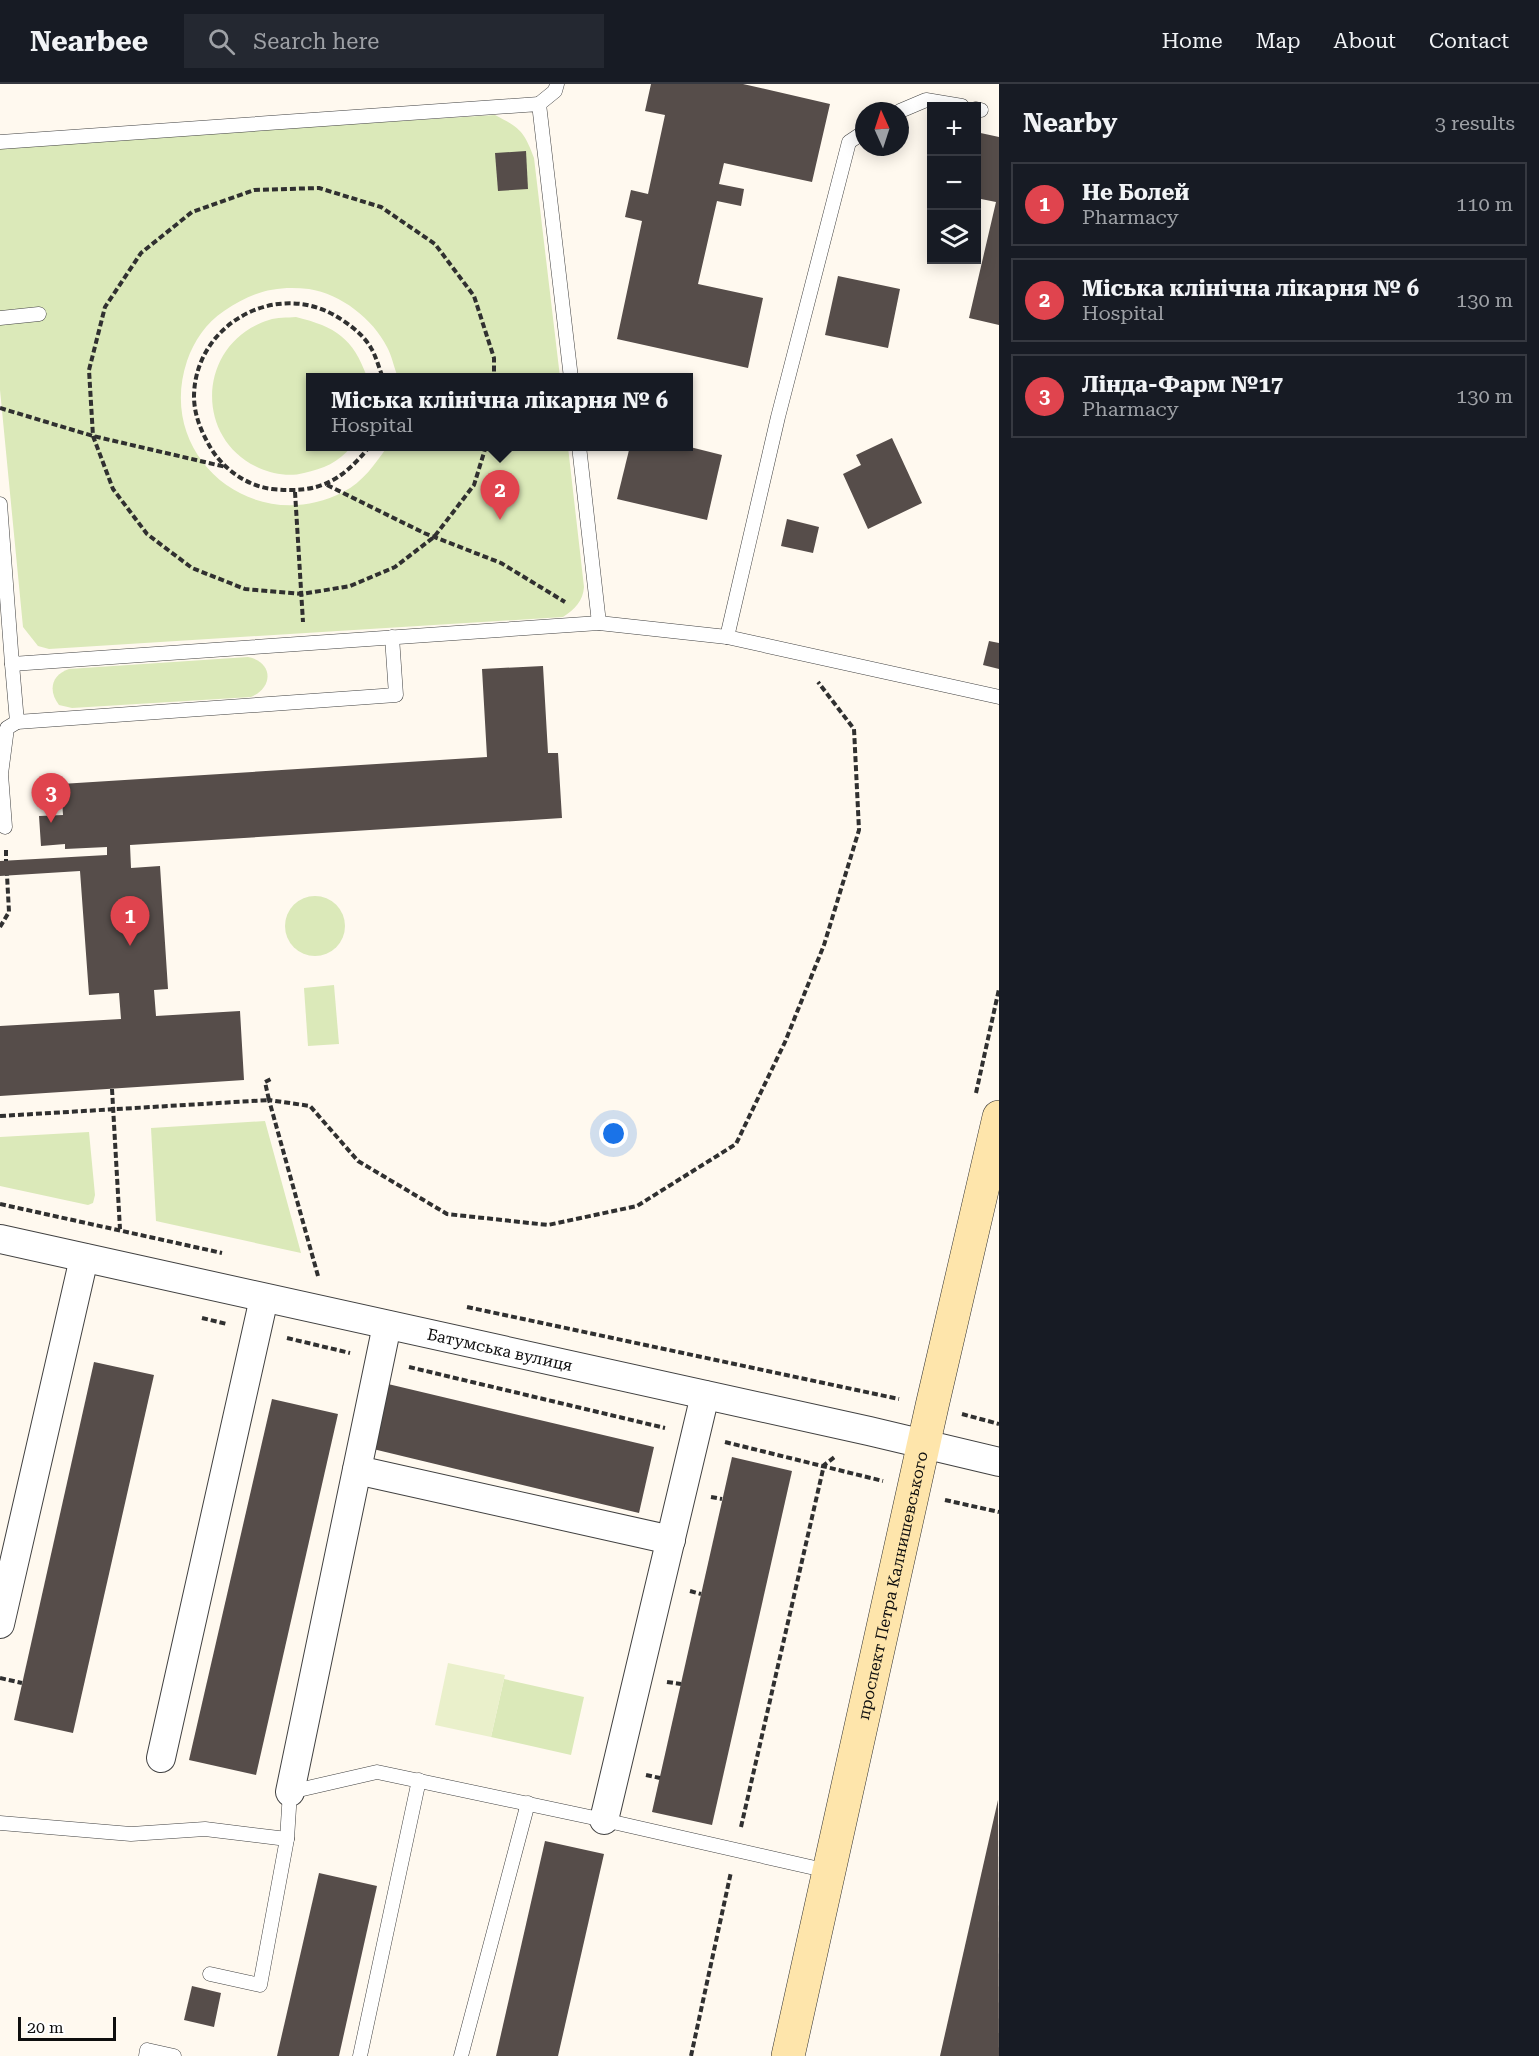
<!DOCTYPE html>
<html lang="en">
<head>
<meta charset="utf-8">
<style>
	:root { --surface:#171b24; --page:#242831; --text:#f1f3f6; --muted:#9ea1a6; --line:#363941; --accent:#7c3aed }
	body { margin:0; font-family:"Roboto Serif",serif; background:var(--page); color:var(--text) }
	.controls { position:absolute; right:18px; top:18px; display:grid; overflow:hidden; border-radius:0px; box-shadow:0 3px 15px #0003 }
	.controls button { width:54px; height:54px; display:grid; place-items:center; padding:0; border:0; border-bottom:2px solid var(--line); background:var(--surface); color:var(--text); font:30px sans-serif }
	.compass { position:absolute; left:855px; top:18px; width:54px; height:54px; border-radius:50%; background:var(--surface); box-shadow:0 3px 15px #0003; rotate:357deg }
	.scale { position:absolute; left:18px; bottom:15px; width:98px; box-sizing:border-box; padding-left:6px; border:3px solid #0e0e0e; border-top:0; font-size:16px; line-height:21px; white-space:nowrap; color:#0e0e0e; -webkit-text-stroke:4px #fff; paint-order:stroke }
	.you { position:absolute; left:614px; top:1050px; width:21px; height:21px; margin:-15px; border:4px solid #fff; border-radius:50%; background:#1a73e8; box-shadow:0 0 0 9px #1a73e833 }
	.badge { display:grid; place-items:center; width:39px; height:39px; border-radius:50%; background:var(--accent); color:#fff; font-size:20px; font-weight:700 }
	.pin { position:absolute; translate:-50% -50px; filter:drop-shadow(0 2px 3px #0008) }
	.pin::after { content:''; position:absolute; top:32px; width:21px; height:18px; background:inherit; clip-path:polygon(0 0,100% 0,50% 100%) }
	.popup { position:absolute; left:306px; top:289px; width:387px; height:78px; box-sizing:border-box; display:grid; place-content:center; border-radius:0px; background:var(--surface); filter:drop-shadow(0 2px 4px #0005); font-size:20px; white-space:nowrap; color:var(--muted) }
	.popup b { font-size:22px; color:var(--text) }
	.popup::after { content:''; position:absolute; left:50%; top:100%; margin-left:-12px; border:12px solid transparent; border-top-color:var(--surface) }
	.list { margin:0; padding:0; list-style:none }
	h2 { display:flex; justify-content:space-between; align-items:center; height:78px; margin:0; padding:0 24px; font-size:26px }
	h2 small { font-size:20px; font-weight:400; color:var(--muted) }
	.list li { display:grid; grid-template-columns:39px 1fr auto; gap:18px; align-items:center; box-sizing:border-box; height:84px; margin:0 12px 12px; padding:0 12px; border:2px solid var(--line); border-radius:0px }
	.list b { display:block; font-size:22px; white-space:nowrap }
	.list p { margin:0; font-size:20px; white-space:nowrap; color:var(--muted) }
	.list em { font-size:20px; font-style:normal; color:var(--muted) }
	.icon { flex:none; width:33px; height:33px; fill:none; stroke:currentColor; stroke-width:2; stroke-linecap:round; stroke-linejoin:round }
	.map { position:relative; flex:none; width:999px; height:1972px; overflow:hidden }
	header { display:flex; align-items:center; gap:36px; box-sizing:border-box; height:84px; padding:0 30px; background:var(--surface); border-bottom:2px solid var(--line) }
	header strong { font-size:28px }
	nav { display:flex; gap:33px; margin-inline-start:auto; font-size:21px }
	.search { width:420px; height:54px; background:var(--page); display:flex; align-items:center; gap:15px; box-sizing:border-box; padding:0 21px; border-radius:0px; color:var(--muted); font-size:22px }
	main { display:flex }
	aside { flex:1; background:var(--surface) }
	.map>svg:first-child { display:block }
	.green { fill:#dbe9b9 }
	.pitch { fill:#eaf0cb }
	.building { fill:#564d4a }
	.lines { fill:none; stroke-linecap:round; stroke-linejoin:round }
	.lane-casing { stroke:#414141; stroke-width:15 }
	.street-casing { stroke:#414141; stroke-width:30 }
	.secondary-casing { stroke:#303030; stroke-width:34 }
	.path { stroke:#303030; stroke-width:4; stroke-dasharray:6 3; stroke-linecap:butt }
	.lane { stroke:#fff; stroke-width:14 }
	.street { stroke:#fff; stroke-width:28 }
	.secondary { stroke:#fee5ab; stroke-width:33 }
	.labels { text-anchor:middle; dominant-baseline:central; stroke-width:6; stroke-linejoin:round; paint-order:stroke }
	.street-label { font-size:16px; fill:#0e0e0e; stroke:#fff }
</style>
</head>
<body>
<header>
<strong>Nearbee</strong>
<div class="search"><svg class="icon" aria-label="search" viewBox="0 0 24 24"><circle cx="10" cy="10" r="6"/><path d="M15 15l6 6"/></svg>Search here</div>
<nav><a>Home</a><a>Map</a><a>About</a><a>Contact</a></nav>
</header>
<main>
<div class="map">
<svg width="999" height="1972" viewBox="0 0 999 1972">
	<rect width="100%" height="100%" fill="#fff9ef"/>
	<g class="green">
		<path d="M495,31C520,44 524,47 534,74L560,293H398C394,284 392,272 387,263C373,235 341,210 309,205C276,201 251,208 224,227C206,239 194,257 187,277C155,373 254,454 343,408C363,398 375,380 387,363H568L584,503C583,517 575,525 563,533L49,565L38,562L23,543L0,306V65L9,62Z"/>
		<path d="M296,233C336,243 353,254 367,293L311,294V362L351,363C339,378 323,385 304,389C289,393 273,390 259,384C192,354 198,258 269,236C277,233 287,234 296,233Z"/>
		<path d="M248,573C273,578 274,603 251,613L72,624L59,621C48,607 51,591 69,585Z"/>
		<circle cx="315" cy="842" r="30"/>
		<polygon points="334,901 339,960 308,962 304,904"/>
		<polygon points="265,1037 301,1169 156,1137 151,1044"/>
		<polygon points="89,1048 95,1111 93,1119 88,1121 0,1102 0,1053"/>
		<polygon points="504,1595 584,1613 571,1671 491,1653"/>
	</g>
	<polygon class="pitch" points="448,1579 505,1591 491,1653 435,1641"/>
	<g class="building">
		<polygon points="651,0 743,0 830,20 812,98 724,79 719,100 744,105 741,122 717,117 698,200 763,214 748,284 617,255 642,137 625,133 631,106 648,110 665,31 645,27"/>
		<polygon points="976,48 999,53 999,241 969,234 996,118 976,114"/>
		<polygon points="526,67 528,105 498,107 495,69"/>
		<polygon points="838,192 900,205 888,264 825,251"/>
		<polygon points="892,354 922,419 868,445 843,390 861,381 856,371"/>
		<polygon points="630,362 686,362 722,371 707,436 617,415"/>
		<polygon points="787,435 819,443 813,469 781,462"/>
		<polygon points="989,557 999,559 999,585 983,581"/>
		<polygon points="543,582 548,669 558,669 562,734 130,761 131,784 160,782 168,905 154,906 156,932 240,927 244,996 0,1012 0,942 121,935 119,909 89,911 80,787 0,792 0,777 107,771 107,763 65,765 65,760 41,762 39,732 63,731 61,700 487,673 482,585"/>
		<polygon points="94,1278 154,1291 73,1649 14,1636"/>
		<polygon points="388,1300 654,1363 639,1429 373,1365"/>
		<polygon points="272,1315 338,1330 256,1691 189,1676"/>
		<polygon points="732,1373 792,1387 712,1741 652,1728"/>
		<polygon points="998,1716 999,1972 940,1972"/>
		<polygon points="545,1757 604,1770 558,1972 496,1972"/>
		<polygon points="319,1789 377,1802 339,1972 277,1972"/>
		<polygon points="192,1902 221,1909 214,1943 184,1936"/>
	</g>
	<g class="lines">
		<defs>
			<g id="lane">
				<polyline points="539,20 555,7 557,0"/>
				<polyline points="976,25 981,26"/>
				<polyline points="900,27 926,16 962,22"/>
				<polyline points="0,58 539,20 571,294"/>
				<polyline points="0,234 39,230"/>
				<polyline points="579,362 599,539"/>
				<polyline points="0,420 12,580 599,539 727,553 999,613"/>
				<polyline points="727,553 778,333 849,58 864,48"/>
				<polyline points="17,638 396,611 392,553"/>
				<polyline points="5,743 1,690 7,644 17,638 12,580"/>
				<polyline points="0,1739 131,1750 205,1745 287,1755"/>
				<polyline points="210,1890 260,1901 287,1755 290,1708 377,1688 604,1736 828,1787"/>
				<polyline points="146,1972 147,1966 174,1972"/>
				<polyline points="360,1972 419,1696"/>
				<polyline points="461,1972 528,1719"/>
			</g>
			<g id="street">
				<path id="s1" d="M0,1155L869,1347L999,1378"/>
				<polyline points="357,1386 671,1456"/>
				<polyline points="0,1540 84,1174"/>
				<polyline points="161,1674 264,1214"/>
				<polyline points="290,1708 387,1241"/>
				<polyline points="604,1736 705,1311"/>
			</g>
			<g id="secondary">
				<path id="s2" d="M788,1972L932,1322L999,1033"/>
			</g>
		</defs>
		<use href="#lane" class="lane-casing"/>
		<use href="#street" class="street-casing"/>
		<use href="#secondary" class="secondary-casing"/>
		<g class="path">
			<polyline points="0,324 93,352 226,383"/>
			<path d="M370,362C341,398 318,410 272,405C246,402 220,383 208,359C200,345 194,329 194,312C195,241 274,197 334,231C348,239 363,250 371,264C376,272 379,284 383,294"/>
			<polyline points="486,362 474,401 434,453 395,483 350,502 302,510 245,505 192,484 147,450 113,405 93,352 89,286 105,223 141,169 192,128 254,106 319,104 381,123 435,160 474,212 494,274 494,294"/>
			<polyline points="327,401 424,449 501,479 565,518"/>
			<polyline points="295,408 303,538"/>
			<polyline points="6,766 6,777"/>
			<polyline points="0,843 9,828 7,791"/>
			<polyline points="112,1005 120,1145"/>
			<polyline points="976,1009 999,905"/>
			<polyline points="0,1032 269,1016 265,998 273,994"/>
			<polyline points="0,1120 222,1169"/>
			<polyline points="318,1192 269,1016 310,1022 358,1077 447,1130 548,1141 637,1122 736,1060 785,958 824,861 859,746 854,645 818,598"/>
			<polyline points="467,1223 899,1315"/>
			<polyline points="202,1234 227,1240"/>
			<polyline points="287,1254 350,1269"/>
			<polyline points="409,1283 665,1344"/>
			<polyline points="962,1330 999,1340"/>
			<polyline points="725,1358 883,1397"/>
			<polyline points="711,1413 722,1415"/>
			<polyline points="945,1416 999,1428"/>
			<polyline points="690,1507 701,1510"/>
			<polyline points="0,1594 22,1599"/>
			<polyline points="667,1598 681,1600"/>
			<polyline points="646,1691 660,1694"/>
			<polyline points="741,1743 824,1381 836,1372"/>
			<polyline points="691,1972 731,1788"/>
		</g>
		<use href="#lane" class="lane"/>
		<use href="#street" class="street"/>
		<use href="#secondary" class="secondary"/>
	</g>
	<g class="labels">
		<g class="street-label">
			<text stroke="none"><textPath href="#s1" startOffset="512">Батумська вулиця</textPath></text>
			<text stroke="none"><textPath href="#s2" startOffset="482">проспект Петра Калнишевського</textPath></text>
		</g>
	</g>
</svg>
<div class="controls">
<button>+</button>
<button>−</button>
<button><svg class="icon" aria-label="layers" viewBox="0 0 24 24"><path d="M12 4l9 5-9 5-9-5zM3 14l9 5 9-5"/></svg></button>
</div>
<svg class="compass" viewBox="-18 -18 36 36"><path d="M0-13l5 13h-10z" fill="#e53935"/><path d="M0 13l5-13h-10z" fill="#9ea1a6"/></svg>
<div class="scale">20 m</div>
<div class="you"></div>
<div class="pin badge" style="left:130px;top:862px;background:#e0444e">1</div>
<div class="pin badge" style="left:500px;top:436px;background:#e0444e">2</div>
<div class="popup"><b>Міська клінічна лікарня № 6</b>Hospital</div>
<div class="pin badge" style="left:51px;top:739px;background:#e0444e">3</div>
</div>
<aside>
<h2>Nearby<small>3 results</small></h2>
<ul class="list">
<li><span class="badge" style="background:#e0444e">1</span><div><b>Не Болей</b><p>Pharmacy</p></div><em>110 m</em></li>
<li><span class="badge" style="background:#e0444e">2</span><div><b>Міська клінічна лікарня № 6</b><p>Hospital</p></div><em>130 m</em></li>
<li><span class="badge" style="background:#e0444e">3</span><div><b>Лінда-Фарм №17</b><p>Pharmacy</p></div><em>130 m</em></li>
</ul>
</aside>
</main>
</body>
</html>
